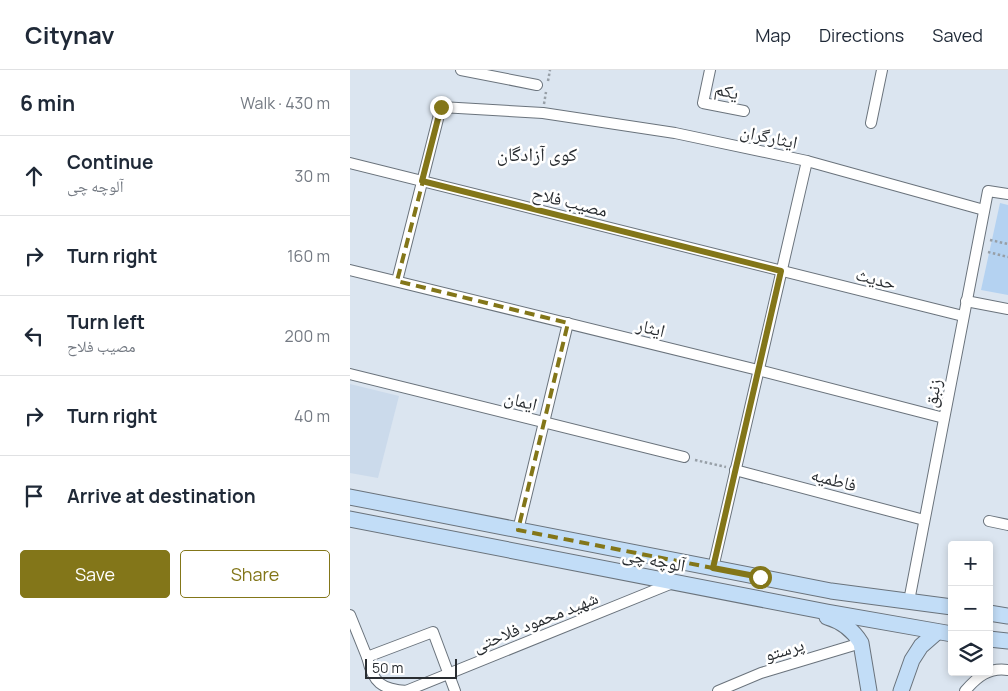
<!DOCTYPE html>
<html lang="en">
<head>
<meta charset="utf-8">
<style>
	:root { --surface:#fff; --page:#f6f6f7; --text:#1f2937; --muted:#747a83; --line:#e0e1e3; --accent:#837619 }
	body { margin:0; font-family:Manrope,"Noto Naskh Arabic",sans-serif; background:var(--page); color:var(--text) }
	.controls { position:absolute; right:15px; bottom:15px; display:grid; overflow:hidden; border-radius:5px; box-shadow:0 2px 8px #0003 }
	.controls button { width:45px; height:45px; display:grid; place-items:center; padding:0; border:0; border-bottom:1px solid var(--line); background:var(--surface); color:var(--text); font:25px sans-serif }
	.scale { position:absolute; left:15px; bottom:12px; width:92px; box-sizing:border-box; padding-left:5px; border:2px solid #292d31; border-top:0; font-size:14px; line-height:18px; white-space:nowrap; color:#292d31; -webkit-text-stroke:4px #fff; paint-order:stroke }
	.stop { position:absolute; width:15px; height:15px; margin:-11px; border:4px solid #837619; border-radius:50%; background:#fff }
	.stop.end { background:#837619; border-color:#fff; box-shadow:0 1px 5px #0008 }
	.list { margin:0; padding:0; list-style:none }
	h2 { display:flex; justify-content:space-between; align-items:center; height:65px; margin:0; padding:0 20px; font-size:21px }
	h2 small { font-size:16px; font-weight:400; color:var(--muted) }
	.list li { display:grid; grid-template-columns:32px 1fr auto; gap:15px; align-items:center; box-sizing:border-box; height:80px; padding:0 20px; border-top:1px solid var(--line) }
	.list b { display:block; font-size:19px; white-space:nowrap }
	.list p { margin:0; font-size:16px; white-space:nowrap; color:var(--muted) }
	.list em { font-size:16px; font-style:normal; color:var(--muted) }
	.actions { display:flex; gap:10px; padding:15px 20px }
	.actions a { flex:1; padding:11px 0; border:1px solid var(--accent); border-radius:5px; text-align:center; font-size:18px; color:var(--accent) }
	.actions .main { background:var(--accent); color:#fff }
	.icon { flex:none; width:28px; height:28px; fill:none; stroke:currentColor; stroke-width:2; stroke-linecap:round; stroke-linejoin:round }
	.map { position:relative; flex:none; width:658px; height:621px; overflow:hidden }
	header { display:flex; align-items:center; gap:30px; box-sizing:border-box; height:70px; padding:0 25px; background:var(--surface); border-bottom:1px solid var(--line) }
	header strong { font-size:24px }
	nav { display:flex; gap:28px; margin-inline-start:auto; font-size:18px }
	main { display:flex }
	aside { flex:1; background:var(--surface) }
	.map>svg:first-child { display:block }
	.built { fill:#cbdaeb }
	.green { fill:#b4d2f1 }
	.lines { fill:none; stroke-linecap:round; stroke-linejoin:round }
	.street-casing { stroke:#6a737c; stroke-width:12 }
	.secondary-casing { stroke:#6a737c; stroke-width:17 }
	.path { stroke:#979fa7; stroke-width:2.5; stroke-dasharray:2.5 2.5; stroke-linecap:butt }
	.street { stroke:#fff; stroke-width:10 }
	.secondary { stroke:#c2ddf7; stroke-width:15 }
	.route { stroke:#837619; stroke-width:6 }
	.marked { fill:none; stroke:#837619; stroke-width:4; stroke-dasharray:10 6; stroke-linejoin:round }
	.labels { text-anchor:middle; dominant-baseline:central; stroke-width:5; stroke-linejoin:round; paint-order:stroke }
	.street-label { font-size:18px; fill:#292d31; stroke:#fff }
	.neighbourhood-label { font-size:19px; fill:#292d31; stroke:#fff }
</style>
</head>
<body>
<header>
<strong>Citynav</strong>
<nav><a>Map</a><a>Directions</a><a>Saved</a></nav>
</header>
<main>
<aside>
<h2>6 min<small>Walk · 430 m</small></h2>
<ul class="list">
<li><svg class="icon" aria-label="ahead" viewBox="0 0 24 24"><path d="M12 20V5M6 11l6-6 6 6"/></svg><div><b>Continue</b><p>آلوچه چی</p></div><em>30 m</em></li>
<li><svg class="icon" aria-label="right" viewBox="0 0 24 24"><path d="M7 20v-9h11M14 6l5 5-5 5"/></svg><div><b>Turn right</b></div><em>160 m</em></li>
<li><svg class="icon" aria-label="left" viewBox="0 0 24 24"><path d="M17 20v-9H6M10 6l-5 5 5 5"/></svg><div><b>Turn left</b><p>مصیب فلاح</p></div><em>200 m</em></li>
<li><svg class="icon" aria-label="right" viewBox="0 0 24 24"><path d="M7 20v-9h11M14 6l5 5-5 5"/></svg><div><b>Turn right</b></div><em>40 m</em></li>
<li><svg class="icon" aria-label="arrive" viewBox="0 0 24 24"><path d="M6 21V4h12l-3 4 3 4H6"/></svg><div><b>Arrive at destination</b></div></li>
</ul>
<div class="actions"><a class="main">Save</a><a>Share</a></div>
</aside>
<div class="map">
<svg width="658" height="621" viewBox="0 0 658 621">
	<rect width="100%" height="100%" fill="#dbe5f0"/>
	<polygon class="built" points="0,314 49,326 28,408 0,403"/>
	<polygon class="green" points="650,133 658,135 658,225 631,220"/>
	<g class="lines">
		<defs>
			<g id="street">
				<polyline points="111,0 187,15"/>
				<polyline points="360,0 353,33 394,41"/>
				<polyline points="521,53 532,0"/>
				<polyline points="0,93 613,246"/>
				<polyline points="0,200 408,300 594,348"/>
				<polyline points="47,211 91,37 193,43 325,63 457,91 634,140"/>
				<polyline points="616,231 658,239"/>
				<polyline points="0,304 334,387"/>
				<polyline points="385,400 574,450"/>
				<polyline points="639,451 658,455"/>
				<polyline points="168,460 218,253"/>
				<polyline points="363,498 457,91"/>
				<polyline points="559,531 638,121 658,124"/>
				<polyline points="0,545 17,587 83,562 105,621"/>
				<path d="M17,587C23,613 31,619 57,621"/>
				<polyline points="56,621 325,512"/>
				<polyline points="368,621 411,603 511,573"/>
				<path d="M615,621C627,607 639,597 658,600"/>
			</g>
			<g id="secondary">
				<polyline points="0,427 481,521 602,537"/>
				<polyline points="0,449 477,542 602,564"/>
				<polyline points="639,543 658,546"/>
				<path d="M477,547C491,551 503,560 511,573L519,621"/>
				<polyline points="639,569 658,571"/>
				<polyline points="551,621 562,590 571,576 587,562"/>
			</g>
		</defs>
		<use href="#street" class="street-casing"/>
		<use href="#secondary" class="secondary-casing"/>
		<g class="path">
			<polyline points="198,11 200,0"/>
			<polyline points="194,34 196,22"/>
			<polyline points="640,170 658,174"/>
			<polyline points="638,182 658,187"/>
			<polyline points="345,390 376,397"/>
		</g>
		<use href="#street" class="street"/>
		<use href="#secondary" class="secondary"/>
	</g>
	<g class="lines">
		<polyline class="route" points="91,37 72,111 431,201 363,498 410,507"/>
	</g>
	<path class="marked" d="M73,111L431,201L363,498L168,460L218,253L47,211Z"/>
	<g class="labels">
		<g class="street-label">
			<text transform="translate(377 20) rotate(14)">یکم</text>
			<text transform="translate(419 66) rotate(12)">ایثارگران</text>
			<text transform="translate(220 131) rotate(14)">مصیب فلاح</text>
			<text transform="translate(526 208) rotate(14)">حدیث</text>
			<text transform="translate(301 257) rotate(14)">ایثار</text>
			<text transform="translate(582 323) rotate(-79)">زنبق</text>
			<text transform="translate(171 330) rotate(14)">ایمان</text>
			<text transform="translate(484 409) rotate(15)">فاطمیه</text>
			<text transform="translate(304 489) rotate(11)">آلوچه چی</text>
			<text transform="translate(185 551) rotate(-22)">شهید محمود فلاحتی</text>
			<text transform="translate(434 579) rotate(-17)">پرستو</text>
		</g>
		<g class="neighbourhood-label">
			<text x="187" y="84">کوی آزادگان</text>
		</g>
	</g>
</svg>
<div class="controls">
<button>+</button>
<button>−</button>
<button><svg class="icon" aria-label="layers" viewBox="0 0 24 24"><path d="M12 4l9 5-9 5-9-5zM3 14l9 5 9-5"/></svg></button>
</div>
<div class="scale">50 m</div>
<div class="stop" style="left:410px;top:507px"></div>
<div class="stop end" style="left:91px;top:37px"></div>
</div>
</main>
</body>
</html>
